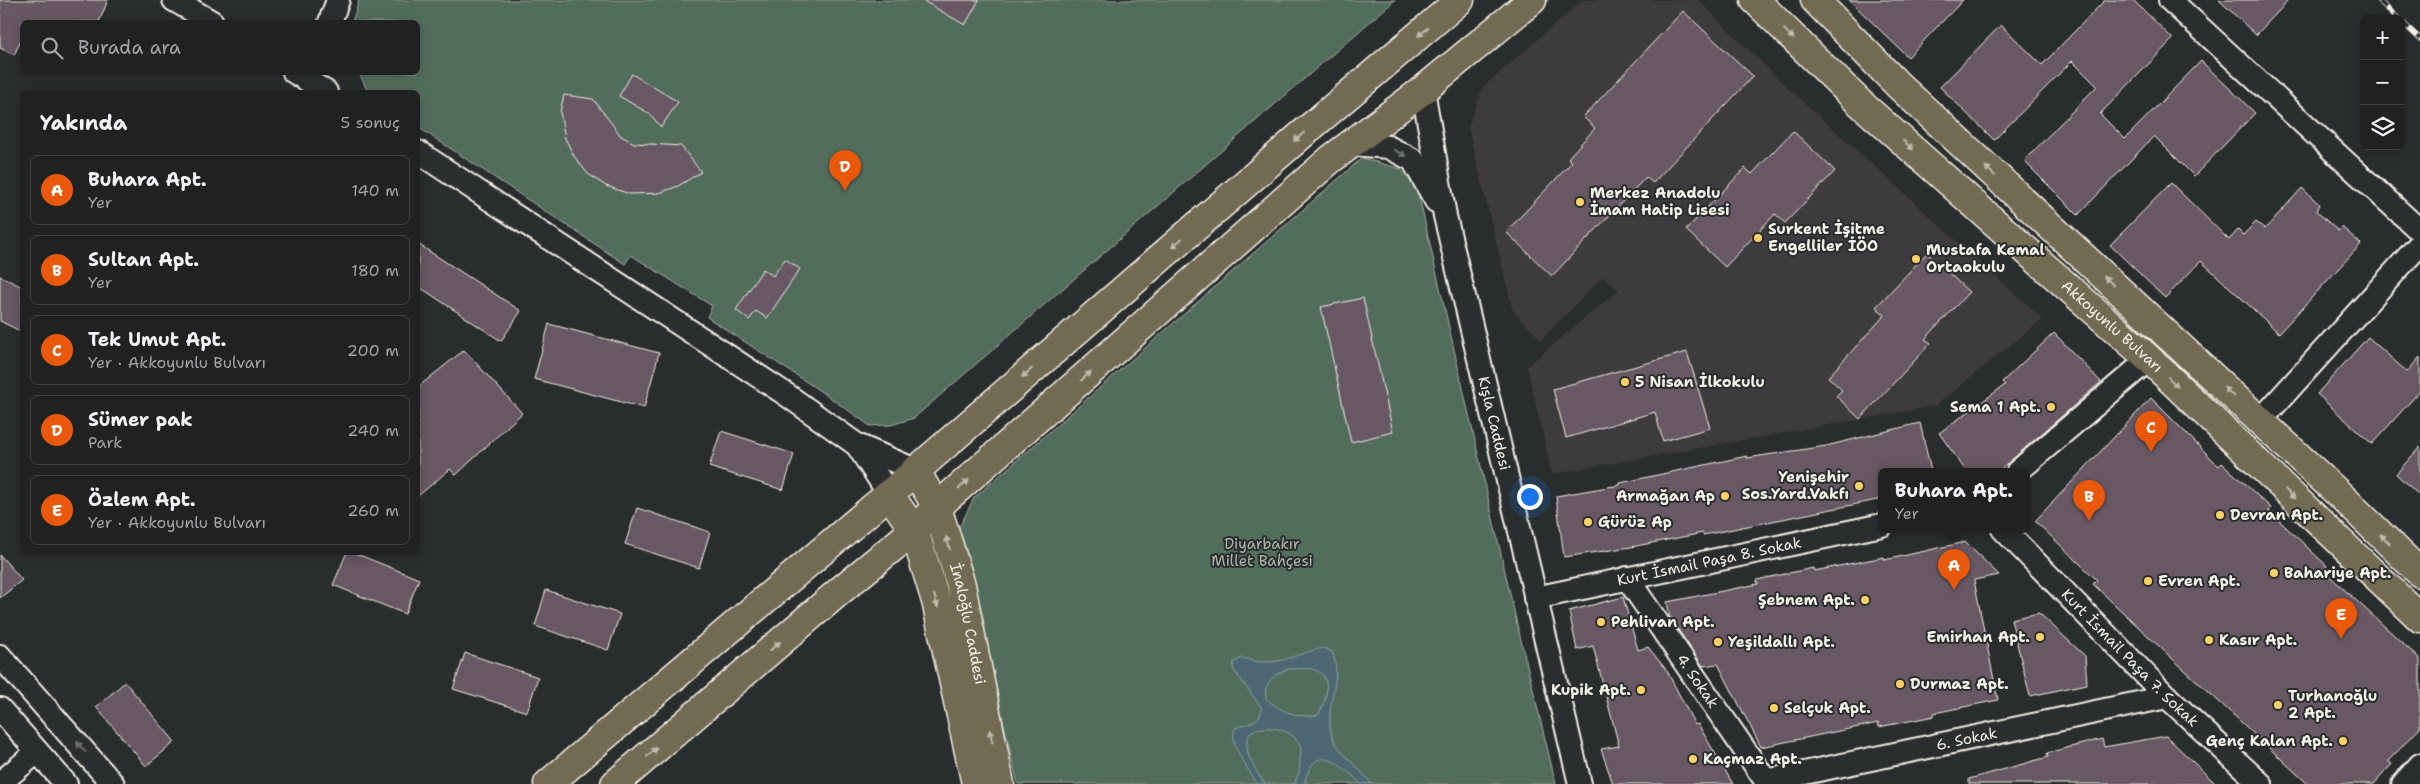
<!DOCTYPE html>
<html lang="tr">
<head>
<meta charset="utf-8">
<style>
	:root { --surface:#202222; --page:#2d2f2f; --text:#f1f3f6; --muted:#a2a4a5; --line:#3d3f40; --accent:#ea580c }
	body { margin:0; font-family:"Shantell Sans",sans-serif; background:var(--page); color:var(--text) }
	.controls { position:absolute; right:15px; top:15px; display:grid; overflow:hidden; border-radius:8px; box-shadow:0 2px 12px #0003 }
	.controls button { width:45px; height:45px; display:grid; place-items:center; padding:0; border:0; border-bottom:1px solid var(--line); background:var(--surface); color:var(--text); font:25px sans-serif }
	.you { position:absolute; left:1529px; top:496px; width:18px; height:18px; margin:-12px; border:4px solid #fff; border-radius:50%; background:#1a73e8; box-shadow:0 0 0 8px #1a73e833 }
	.badge { display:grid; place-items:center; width:32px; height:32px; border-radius:50%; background:var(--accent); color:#fff; font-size:16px; font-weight:700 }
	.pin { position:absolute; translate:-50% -41px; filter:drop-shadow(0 1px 2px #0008) }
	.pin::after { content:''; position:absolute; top:26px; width:18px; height:15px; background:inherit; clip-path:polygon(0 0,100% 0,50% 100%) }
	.popup { position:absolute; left:1878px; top:468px; width:152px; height:65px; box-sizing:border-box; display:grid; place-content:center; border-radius:8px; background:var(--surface); filter:drop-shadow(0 1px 4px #0005); font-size:16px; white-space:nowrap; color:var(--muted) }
	.popup b { font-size:19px; color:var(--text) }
	.popup::after { content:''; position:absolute; left:50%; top:100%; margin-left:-10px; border:10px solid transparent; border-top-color:var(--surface) }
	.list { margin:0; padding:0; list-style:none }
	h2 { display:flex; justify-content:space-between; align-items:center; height:65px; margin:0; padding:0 20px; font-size:21px }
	h2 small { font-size:16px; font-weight:400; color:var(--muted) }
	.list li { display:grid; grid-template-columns:32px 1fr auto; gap:15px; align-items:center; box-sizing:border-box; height:70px; margin:0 10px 10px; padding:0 10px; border:1px solid var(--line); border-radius:8px }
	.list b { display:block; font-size:19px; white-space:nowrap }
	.list p { margin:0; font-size:16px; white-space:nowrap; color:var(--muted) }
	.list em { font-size:16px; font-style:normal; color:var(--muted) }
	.icon { flex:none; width:28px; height:28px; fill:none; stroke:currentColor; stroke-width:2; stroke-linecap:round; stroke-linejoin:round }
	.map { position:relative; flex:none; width:2420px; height:784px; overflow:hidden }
	.search { position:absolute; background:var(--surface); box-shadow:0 2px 12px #0003; left:20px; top:20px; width:400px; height:55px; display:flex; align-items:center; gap:12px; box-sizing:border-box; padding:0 18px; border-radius:8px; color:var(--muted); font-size:19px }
	.panel { position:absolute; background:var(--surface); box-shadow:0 2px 12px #0003; left:20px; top:90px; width:400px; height:465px; border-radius:8px }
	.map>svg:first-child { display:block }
	.built { fill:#3c3a3e }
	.green { fill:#536d5d; stroke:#a4afa2 }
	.water { fill:#4d6872; stroke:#909fa1; fill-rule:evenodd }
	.building { fill:#675863; stroke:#f4f1e8 }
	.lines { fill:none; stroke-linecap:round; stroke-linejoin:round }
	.minor-casing { stroke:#f4f1e8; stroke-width:26 }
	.major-casing { stroke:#f4f1e8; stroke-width:31 }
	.minor { stroke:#2a2d2e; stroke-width:22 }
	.major { stroke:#736b52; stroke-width:28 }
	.rail-casing { stroke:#f4f1e8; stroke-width:5.5 }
	.rail { stroke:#2a2d2e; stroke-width:4; stroke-dasharray:11; stroke-linecap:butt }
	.oneway { fill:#c0bbac }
	.oneway2 { fill:#71726f }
	.poi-dot { fill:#ffd166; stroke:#2a2d2e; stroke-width:2 }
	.labels { text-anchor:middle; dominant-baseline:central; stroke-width:4; stroke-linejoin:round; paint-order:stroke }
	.poi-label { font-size:15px; font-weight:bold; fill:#f4f1e8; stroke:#2a2d2e; text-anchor:start }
	.street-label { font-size:15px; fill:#f4f1e8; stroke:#2a2d2e }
	.park-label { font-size:15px; fill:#acb6a9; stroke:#2a2d2e }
</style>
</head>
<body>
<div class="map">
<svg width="2420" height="784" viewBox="0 0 2420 784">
	<rect width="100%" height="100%" fill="#2a2d2e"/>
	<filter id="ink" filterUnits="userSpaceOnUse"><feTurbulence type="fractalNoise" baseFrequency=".02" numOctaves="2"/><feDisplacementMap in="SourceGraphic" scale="10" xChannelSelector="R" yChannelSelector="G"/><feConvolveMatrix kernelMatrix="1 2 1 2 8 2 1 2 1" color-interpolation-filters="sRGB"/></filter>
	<g filter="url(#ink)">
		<polygon class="built" points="1583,0 1698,0 1786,86 2043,319 1935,406 1552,474 1527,366 1619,290 1602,277 1541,340 1513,311 1468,127 1483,87"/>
		<g class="green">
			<path d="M359,0H1395L914,418L891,425L870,426C817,387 761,353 707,317L712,306L631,255L625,264L418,127V92H368L359,73L418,72V22H352Z"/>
			<polygon points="1362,158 1401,169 1418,192 1517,624 1556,784 1018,784 958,530 974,498"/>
		</g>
		<path class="water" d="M1324,648L1332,652C1343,676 1325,706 1331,732C1336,753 1360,766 1371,784H1360C1355,776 1347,771 1339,765C1318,751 1310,762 1304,784H1294L1299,773L1301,749C1299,744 1296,737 1290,734C1279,727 1249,722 1247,741C1245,756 1257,772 1265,784H1257C1249,769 1228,745 1235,728C1246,724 1263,722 1261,707L1233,669L1234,662L1242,658C1279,669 1291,654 1324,648ZM1288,669C1295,669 1304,668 1312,669C1334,674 1327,701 1318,715C1301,719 1278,711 1266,698C1263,682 1276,674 1288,669Z"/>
		<g class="building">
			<polygon points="0,0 108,0 99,22 22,22 22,38 14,55 0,48"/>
			<polygon points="922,0 979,0 965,25"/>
			<polygon points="1849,0 1963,0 1908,57"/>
			<polygon points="2105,0 2133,0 2173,39 2100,114 2125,139 2201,61 2255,113 2194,176 2154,136 2078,215 2024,161 2097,86 2072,61 1994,140 1940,87 2001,25 2042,65"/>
			<polygon points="2219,0 2289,0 2256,35"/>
			<polygon points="1683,11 1753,76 1653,183 1646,177 1552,276 1506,232 1572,162 1568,158 1595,128 1583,117"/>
			<polygon points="632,74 678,102 661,127 650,114 619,96"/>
			<polygon points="564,95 593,99 621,136 634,143 681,146 701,172 678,186 659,193 630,194 606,186 588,174 574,156 565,138 560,112"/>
			<polygon points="1793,131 1835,171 1785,223 1775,214 1725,267 1686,230 1745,168 1752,174"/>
			<polygon points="2171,183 2229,240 2238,230 2243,235 2256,222 2265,229 2302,188 2319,204 2316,211 2338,231 2342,227 2361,244 2279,333 2201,261 2165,298 2110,245"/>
			<polygon points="418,244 521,311 501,341 418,286"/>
			<polygon points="1927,253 1969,292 1925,339 1931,343 1860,419 1836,396 1842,390 1828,377 1885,315 1876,307"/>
			<polygon points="785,259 800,269 767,318 756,311 749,320 736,310 763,269 773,276"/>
			<polygon points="0,276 22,287 22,332 0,321"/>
			<polygon points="1363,298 1393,432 1351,442 1321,307"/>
			<polygon points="549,324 659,353 644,408 534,379"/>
			<polygon points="2054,333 2101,382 1999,471 1966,471 1939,433 2005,385 2002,382"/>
			<polygon points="2368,337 2407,372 2420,357 2420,391 2372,444 2317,394"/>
			<polygon points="464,350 522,413 456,475 450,469 418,496 418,387"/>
			<polygon points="1687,352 1710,428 1663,441 1655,412 1566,438 1553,389"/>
			<polygon points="2151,398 2219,466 2222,463 2271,508 2269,511 2327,566 2323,570 2420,659 2420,728 2388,761 2392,764 2374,784 2308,784 2147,635 2093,584 2097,580 2035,521"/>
			<polygon points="1920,423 1931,471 1882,471 1882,499 1703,535 1703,533 1631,547 1564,557 1556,496 1620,485 1620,483 1747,456 1747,458 1826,446"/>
			<polygon points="721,431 794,454 783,490 709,467"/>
			<polygon points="2420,447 2420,496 2396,474"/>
			<polygon points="637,508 710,532 699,568 625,544"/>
			<polygon points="1965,542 1999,575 1974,580 1998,700 1934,713 1934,716 1879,727 1878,723 1761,747 1718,664 1703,666 1670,618 1667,602 1758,584 1757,580 1813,568 1814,571 1884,557 1885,560"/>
			<polygon points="347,552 352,552 419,579 405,614 333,585"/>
			<polygon points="0,555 22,580 0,598"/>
			<polygon points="546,590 620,614 608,650 535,626"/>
			<polygon points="1623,597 1638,650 1648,647 1667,671 1695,725 1698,724 1733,784 1613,784 1601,749 1619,746 1593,646 1577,650 1569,611"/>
			<polygon points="2039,613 2085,656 2087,684 2030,696 2011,619"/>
			<polygon points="465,653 538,677 527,712 453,689"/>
			<polygon points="125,682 175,742 146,766 96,707"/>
			<polygon points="2166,736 2216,784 1969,784 1969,779 2048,757 2047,753 2102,739 2104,747"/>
		</g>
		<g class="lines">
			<defs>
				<g id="minor">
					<polyline points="174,0 212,22"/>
					<polyline points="2170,0 2420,231"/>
					<polyline points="330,22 338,0"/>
					<polyline points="294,72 326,92"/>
					<path id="s1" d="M1423,90L1445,216L1580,784"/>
					<polyline points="1352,144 1388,147 1413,160 1436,201"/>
					<polyline points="418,152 787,395 857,445 889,494"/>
					<polyline points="2260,421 2420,244"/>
					<polyline points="857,445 915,470"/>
					<polyline points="2018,471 2149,359"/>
					<path id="s2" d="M2003,529L2167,697L2261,784"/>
					<path id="s3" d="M1627,578L1768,784"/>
					<path id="s4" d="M1535,598L1882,525"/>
					<polyline points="0,656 113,784"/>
					<polyline points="0,709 66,784"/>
					<path id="s5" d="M1766,781L2167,697"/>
					<polyline points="0,783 37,752"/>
					<polyline points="2403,784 2420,765"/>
				</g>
				<g id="major">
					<path id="s6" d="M1755,0L1860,103L2149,359L2420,618"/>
					<polyline points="1815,0 1898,85 2340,495 2420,573"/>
					<path id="s7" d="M915,470L937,507L961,585L1000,784"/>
					<polyline points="889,494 914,530 936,601 976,784"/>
					<polyline points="548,784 889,494 1306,131 1460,0"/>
					<polyline points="615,784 842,589 914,530 937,507 1331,159 1423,90 1532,0"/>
				</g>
			</defs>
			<use href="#minor" class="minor-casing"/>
			<use href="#major" class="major-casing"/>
			<use href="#minor" class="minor"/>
			<use href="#major" class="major"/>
			<defs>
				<g id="rail">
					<polyline points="2378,0 2399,19"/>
					<polyline points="2401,21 2420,39"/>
				</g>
			</defs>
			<use href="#rail" class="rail-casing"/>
			<use href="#rail" class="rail"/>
		</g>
		<defs><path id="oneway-solid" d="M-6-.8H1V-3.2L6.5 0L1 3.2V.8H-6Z" transform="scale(1.25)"/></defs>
		<g class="oneway">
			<use href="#oneway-solid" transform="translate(1423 32) rotate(140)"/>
			<use href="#oneway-solid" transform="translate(1789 34) rotate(44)"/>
			<use href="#oneway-solid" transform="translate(1299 137) rotate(139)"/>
			<use href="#oneway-solid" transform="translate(1908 145) rotate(42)"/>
			<use href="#oneway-solid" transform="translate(1990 171) rotate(-137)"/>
			<use href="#oneway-solid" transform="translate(1177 243) rotate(139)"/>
			<use href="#oneway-solid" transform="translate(2109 281) rotate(-137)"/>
			<use href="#oneway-solid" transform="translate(1027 373) rotate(139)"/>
			<use href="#oneway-solid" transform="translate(1086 376) rotate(-41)"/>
			<use href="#oneway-solid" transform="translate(2173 382) rotate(44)"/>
			<use href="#oneway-solid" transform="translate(2229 392) rotate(-137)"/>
			<use href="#oneway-solid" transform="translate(964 484) rotate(-41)"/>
			<use href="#oneway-solid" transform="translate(2290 494) rotate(44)"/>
			<use href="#oneway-solid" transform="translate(2385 539) rotate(-136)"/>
			<use href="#oneway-solid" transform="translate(948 543) rotate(-107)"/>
			<use href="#oneway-solid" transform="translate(936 601) rotate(75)"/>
			<use href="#oneway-solid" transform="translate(775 646) rotate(-41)"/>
			<use href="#oneway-solid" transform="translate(991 736) rotate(-101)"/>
			<use href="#oneway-solid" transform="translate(652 752) rotate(-41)"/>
		</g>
		<g class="oneway2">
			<use href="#oneway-solid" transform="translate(1400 153) rotate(28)"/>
			<use href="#oneway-solid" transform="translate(81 747) rotate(-131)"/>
		</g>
	</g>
	<g class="poi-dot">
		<circle cx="1580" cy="202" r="5"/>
		<circle cx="1758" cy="238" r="5"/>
		<circle cx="1916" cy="259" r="5"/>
		<circle cx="1625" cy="382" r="5"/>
		<circle cx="2051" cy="407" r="5"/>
		<circle cx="1859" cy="486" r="5"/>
		<circle cx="1725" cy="496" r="5"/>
		<circle cx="2220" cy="515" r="5"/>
		<circle cx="1588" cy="522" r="5"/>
		<circle cx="2274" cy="573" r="5"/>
		<circle cx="2148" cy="581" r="5"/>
		<circle cx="1865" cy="600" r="5"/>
		<circle cx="1601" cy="622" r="5"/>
		<circle cx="2040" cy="637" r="5"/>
		<circle cx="2209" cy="640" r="5"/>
		<circle cx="1718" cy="642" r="5"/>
		<circle cx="1900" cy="684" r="5"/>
		<circle cx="1641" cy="690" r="5"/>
		<circle cx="2278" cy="705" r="5"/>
		<circle cx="1774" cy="708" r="5"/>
		<circle cx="2343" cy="741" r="5"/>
		<circle cx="1693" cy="759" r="5"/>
	</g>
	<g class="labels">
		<g class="poi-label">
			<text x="1590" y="193">Merkez Anadolu<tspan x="1590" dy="17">İmam Hatip Lisesi</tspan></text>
			<text x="1768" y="229">Surkent İşitme<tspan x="1768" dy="17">Engelliler İÖO</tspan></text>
			<text x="1926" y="250">Mustafa Kemal<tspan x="1926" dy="17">Ortaokulu</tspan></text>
			<text x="1635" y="382">5 Nisan İlkokulu</text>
			<text x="2041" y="407" text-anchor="end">Sema 1 Apt.</text>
			<text x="1849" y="477" text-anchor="end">Yenişehir<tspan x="1849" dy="17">Sos.Yard.Vakfı</tspan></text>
			<text x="1715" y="496" text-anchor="end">Armağan Ap</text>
			<text x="2230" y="515">Devran Apt.</text>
			<text x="1598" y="522">Gürüz Ap</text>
			<text x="2284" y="573">Bahariye Apt.</text>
			<text x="2158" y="581">Evren Apt.</text>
			<text x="1855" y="600" text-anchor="end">Şebnem Apt.</text>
			<text x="1611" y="622">Pehlivan Apt.</text>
			<text x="2030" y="637" text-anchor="end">Emirhan Apt.</text>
			<text x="2219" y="640">Kasır Apt.</text>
			<text x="1728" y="642">Yeşildallı Apt.</text>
			<text x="1910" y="684">Durmaz Apt.</text>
			<text x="1631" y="690" text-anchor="end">Kupik Apt.</text>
			<text x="2288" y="696">Turhanoğlu<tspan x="2288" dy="17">2 Apt.</tspan></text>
			<text x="1784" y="708">Selçuk Apt.</text>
			<text x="2333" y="741" text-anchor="end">Genç Kalan Apt.</text>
			<text x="1703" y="759">Kaçmaz Apt.</text>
		</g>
		<g class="street-label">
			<text stroke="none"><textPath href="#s6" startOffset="484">Akkoyunlu Bulvarı</textPath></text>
			<text stroke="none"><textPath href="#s1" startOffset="341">Kışla Caddesi</textPath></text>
			<text stroke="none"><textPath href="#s4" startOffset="178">Kurt İsmail Paşa 8. Sokak</textPath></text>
			<text stroke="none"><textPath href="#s7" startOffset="164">İnaloğlu Caddesi</textPath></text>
			<text stroke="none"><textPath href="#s2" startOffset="181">Kurt İsmail Paşa 7. Sokak</textPath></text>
			<text stroke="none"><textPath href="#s3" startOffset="125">4. Sokak</textPath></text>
			<text stroke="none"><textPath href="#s5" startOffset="205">6. Sokak</textPath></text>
		</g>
		<g class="park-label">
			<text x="1262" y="544">Diyarbakır<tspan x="1262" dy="17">Millet Bahçesi</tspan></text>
		</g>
	</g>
</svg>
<div class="controls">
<button>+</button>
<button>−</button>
<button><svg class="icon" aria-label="layers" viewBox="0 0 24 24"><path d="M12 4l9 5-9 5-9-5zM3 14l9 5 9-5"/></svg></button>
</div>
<div class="you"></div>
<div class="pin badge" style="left:1954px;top:590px">A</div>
<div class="popup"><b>Buhara Apt.</b>Yer</div>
<div class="pin badge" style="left:2089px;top:521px">B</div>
<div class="pin badge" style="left:2151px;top:452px">C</div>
<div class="pin badge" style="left:845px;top:191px">D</div>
<div class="pin badge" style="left:2341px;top:639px">E</div>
<div class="search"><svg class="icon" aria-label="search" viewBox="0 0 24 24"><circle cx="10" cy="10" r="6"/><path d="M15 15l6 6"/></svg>Burada ara</div>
<section class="panel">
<h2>Yakında<small>5 sonuç</small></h2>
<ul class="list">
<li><span class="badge">A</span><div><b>Buhara Apt.</b><p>Yer</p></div><em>140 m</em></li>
<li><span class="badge">B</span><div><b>Sultan Apt.</b><p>Yer</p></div><em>180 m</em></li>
<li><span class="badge">C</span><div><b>Tek Umut Apt.</b><p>Yer · Akkoyunlu Bulvarı</p></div><em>200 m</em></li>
<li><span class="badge">D</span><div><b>Sümer pak</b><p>Park</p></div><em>240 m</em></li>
<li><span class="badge">E</span><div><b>Özlem Apt.</b><p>Yer · Akkoyunlu Bulvarı</p></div><em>260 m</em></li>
</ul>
</section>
</div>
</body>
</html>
